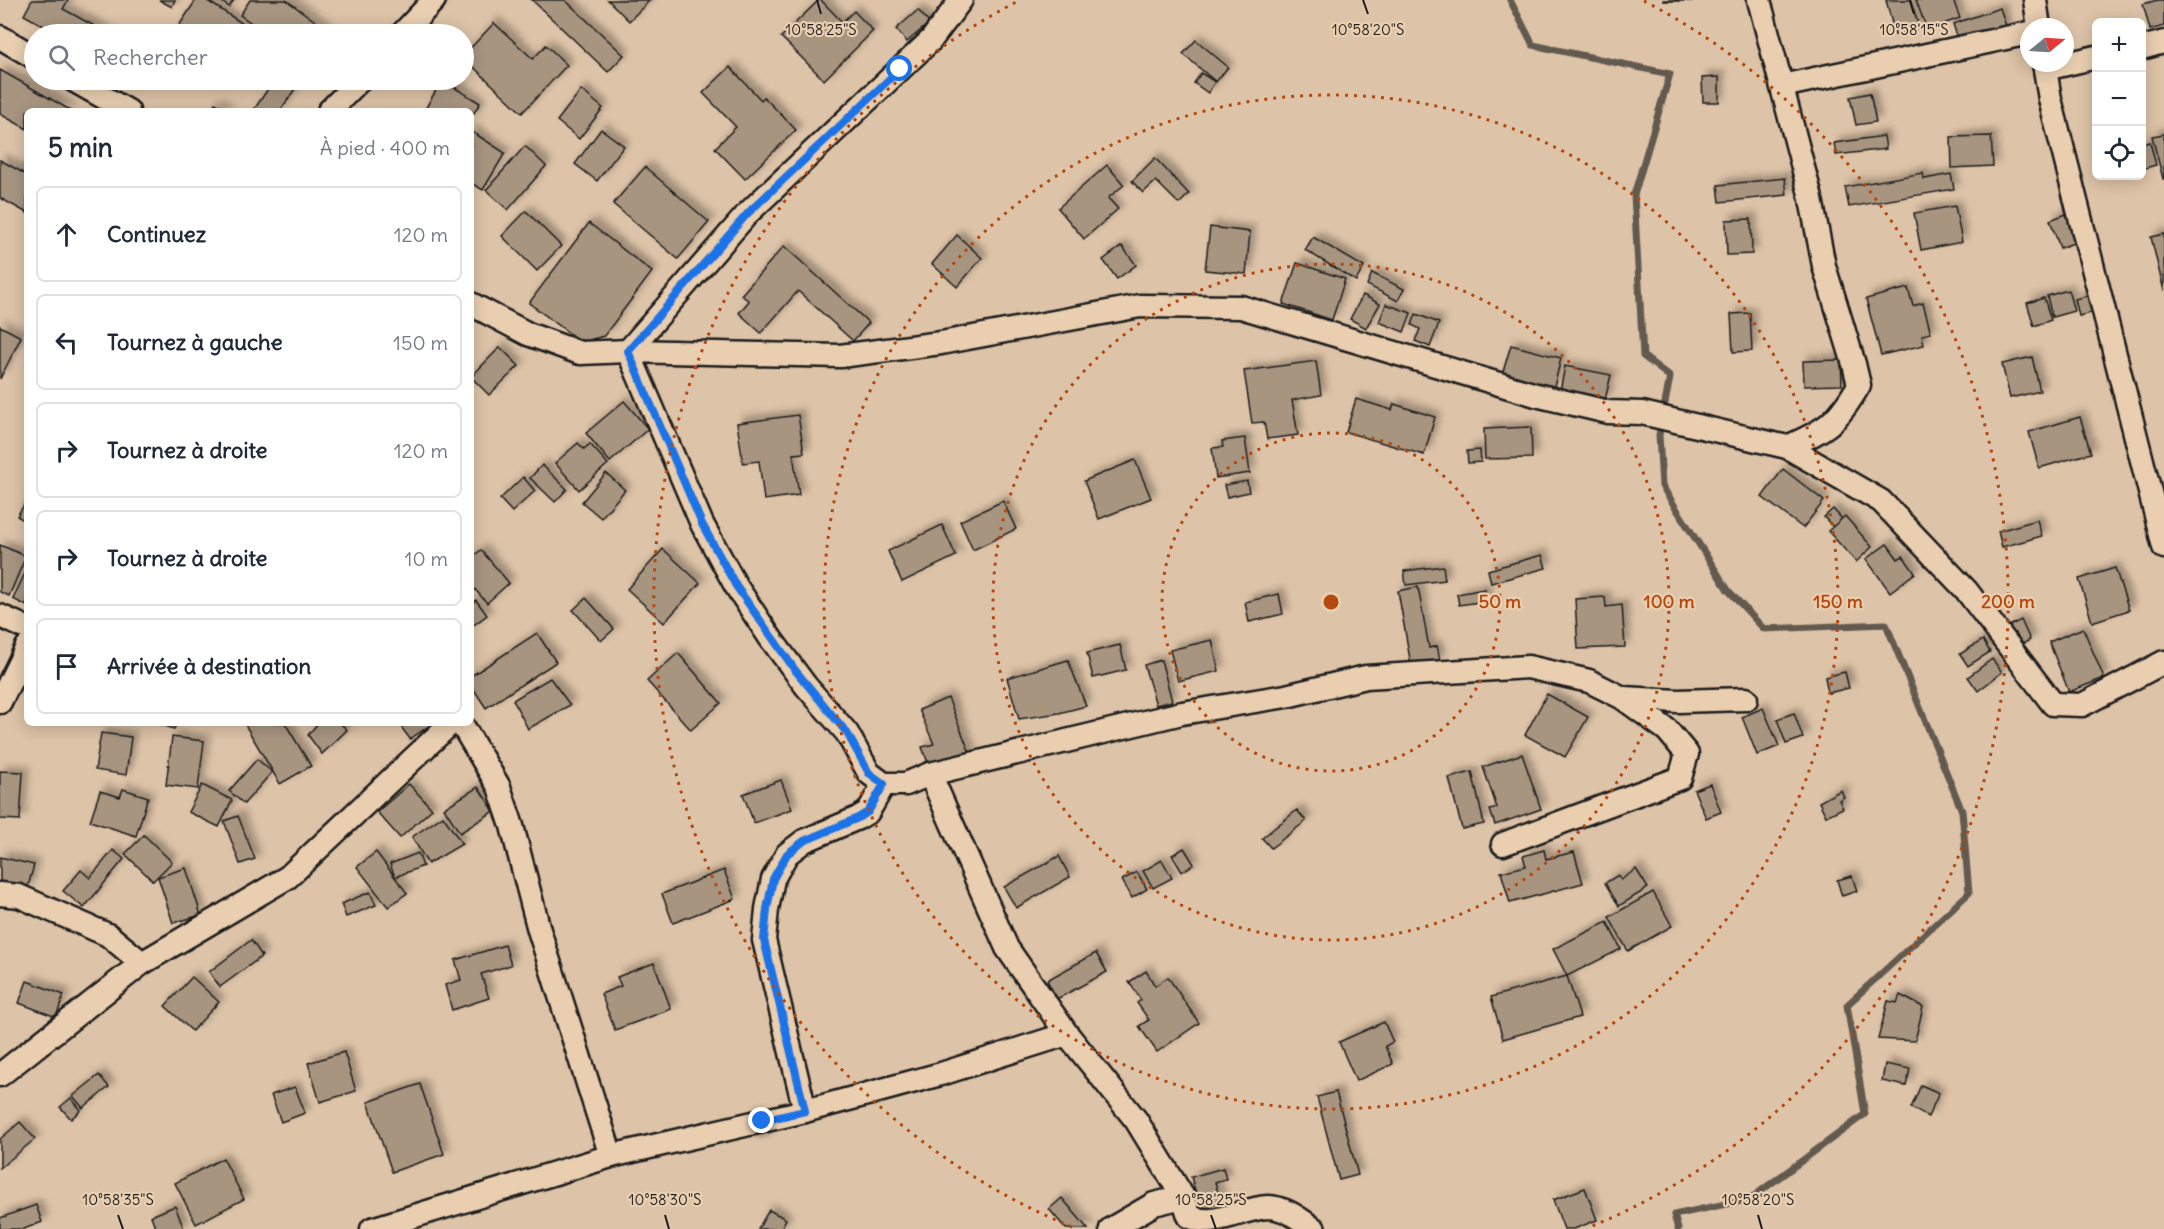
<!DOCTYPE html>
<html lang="fr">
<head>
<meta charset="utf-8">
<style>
	:root { --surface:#fff; --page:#f2f2f3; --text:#1f2937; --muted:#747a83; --line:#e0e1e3 }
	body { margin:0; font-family:Delius,sans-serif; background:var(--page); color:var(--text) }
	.controls { position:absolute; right:18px; top:18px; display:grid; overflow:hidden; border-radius:9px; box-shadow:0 3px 15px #0003 }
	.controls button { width:54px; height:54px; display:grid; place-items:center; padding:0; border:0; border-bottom:2px solid var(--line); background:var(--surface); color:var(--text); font:30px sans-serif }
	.compass { position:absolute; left:2020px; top:18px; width:54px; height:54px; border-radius:50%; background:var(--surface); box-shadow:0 3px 15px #0003; rotate:72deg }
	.stop { position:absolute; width:18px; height:18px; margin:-14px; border:4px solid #1a73e8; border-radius:50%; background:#fff }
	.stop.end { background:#1a73e8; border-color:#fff; box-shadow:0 2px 6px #0008 }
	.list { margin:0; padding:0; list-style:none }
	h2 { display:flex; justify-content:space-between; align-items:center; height:78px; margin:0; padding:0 24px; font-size:26px }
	h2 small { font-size:20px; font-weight:400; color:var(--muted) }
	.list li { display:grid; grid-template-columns:39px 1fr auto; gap:18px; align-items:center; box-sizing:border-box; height:96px; margin:0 12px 12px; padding:0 12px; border:2px solid var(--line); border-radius:9px }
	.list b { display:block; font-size:22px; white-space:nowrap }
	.list em { font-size:20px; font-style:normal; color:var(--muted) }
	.icon { flex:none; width:33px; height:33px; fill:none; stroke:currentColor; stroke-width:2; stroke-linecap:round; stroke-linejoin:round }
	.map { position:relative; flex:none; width:2164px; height:1229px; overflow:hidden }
	.search { position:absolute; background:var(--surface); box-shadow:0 3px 15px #0003; left:24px; top:24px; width:450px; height:66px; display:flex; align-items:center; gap:15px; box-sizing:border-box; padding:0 21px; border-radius:33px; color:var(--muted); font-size:22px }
	.panel { position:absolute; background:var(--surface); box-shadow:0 3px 15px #0003; left:24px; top:108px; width:450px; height:618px; border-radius:9px }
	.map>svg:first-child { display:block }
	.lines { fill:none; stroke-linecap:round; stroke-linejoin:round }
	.stream { stroke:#635a50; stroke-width:7 }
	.building { fill:#a79580; stroke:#1c1c1c; stroke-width:1.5; filter:url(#shadow) }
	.minor-casing { stroke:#1c1c1c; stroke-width:27 }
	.minor { stroke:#e9ceb0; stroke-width:22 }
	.route { stroke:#1a73e8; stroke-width:8 }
	.ticks { fill:none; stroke:#1c1c1c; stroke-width:2 }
	.ring { fill:none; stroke:#b54a10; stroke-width:3; stroke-dasharray:3 6 }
	.ticks-label { font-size:15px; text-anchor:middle; fill:#1c1c1c; stroke:#e9ceb0; stroke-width:4.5; stroke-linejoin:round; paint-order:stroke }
	.centre { fill:#b54a10; stroke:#e9ceb0; stroke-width:3 }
	.ring-label { font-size:18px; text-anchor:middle; font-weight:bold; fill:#b54a10; stroke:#e9ceb0; stroke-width:4.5; stroke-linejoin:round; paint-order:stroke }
</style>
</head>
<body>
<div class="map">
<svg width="2164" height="1229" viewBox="0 0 2164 1229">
	<defs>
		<filter id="shadow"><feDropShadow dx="5.5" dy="-5.5" stdDeviation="3" flood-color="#0004"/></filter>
	</defs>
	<rect width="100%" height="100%" fill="#ddc3a7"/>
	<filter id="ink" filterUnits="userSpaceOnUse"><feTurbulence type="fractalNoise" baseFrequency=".0167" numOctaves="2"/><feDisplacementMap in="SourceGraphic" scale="12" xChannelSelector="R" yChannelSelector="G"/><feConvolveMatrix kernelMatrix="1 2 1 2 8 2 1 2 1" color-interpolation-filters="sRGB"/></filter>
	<g filter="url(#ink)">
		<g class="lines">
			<polyline class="stream" points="1510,0 1533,45 1670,74 1634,195 1643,356 1670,377 1659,435 1662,486 1728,590 1764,629 1886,624 1962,811 1969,893 1847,1005 1865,1114 1750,1199 1674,1215 1678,1229"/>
		</g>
		<g class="building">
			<polygon points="32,0 68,0 63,9 109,34 58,34 24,15"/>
			<polygon points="159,0 175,0 172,7"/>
			<polygon points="196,0 206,0 248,27 243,34 179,34 175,32"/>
			<polygon points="219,0 234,0 229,7"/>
			<polygon points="250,0 286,0 333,34 267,34 240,15"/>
			<polygon points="532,0 565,0 624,55 608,72"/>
			<polygon points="608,0 650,0 629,21"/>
			<polygon points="819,0 821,0 842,22 854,11 873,31 824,80 781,37"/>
			<rect x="1663" y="0" width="31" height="1"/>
			<polygon points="1886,0 1911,0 1919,28 1895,35"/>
			<polygon points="1916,0 1953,0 1960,18 1927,30"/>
			<polygon points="2158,0 2164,0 2164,26 2150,30 2143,4"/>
			<polygon points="2000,8 2007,29 1960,45 1953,24"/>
			<polygon points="918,10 929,23 907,42 896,29"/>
			<polygon points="494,23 533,59 546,45 567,65 522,113 464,58 464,55"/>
			<polygon points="1196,40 1228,67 1216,82 1183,54"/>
			<polygon points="730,67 761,100 764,97 796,130 745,179 715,148 736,127 703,93"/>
			<polygon points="0,70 72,111 27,111 27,129 0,114"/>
			<polygon points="1201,73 1215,82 1208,93 1194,83"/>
			<polygon points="1719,77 1719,102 1703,102 1702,78"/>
			<polygon points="274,80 301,80 280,111 253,111"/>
			<polygon points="442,80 480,103 471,118 471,111 424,111"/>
			<polygon points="581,90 603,108 579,139 557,121"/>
			<polygon points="1870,93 1876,122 1856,125 1850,97"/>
			<polygon points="215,103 229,111 210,111"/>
			<polygon points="601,129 624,146 597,181 575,164"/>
			<polygon points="471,131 505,153 483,190 471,183"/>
			<polygon points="2164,134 2164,179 2163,179 2152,136"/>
			<polygon points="1884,136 1886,149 1836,155 1834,143"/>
			<polygon points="1991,136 1993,166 1952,168 1951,137"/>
			<polygon points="2150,142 2156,165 2142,169 2142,144"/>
			<polygon points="525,146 546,166 508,210 486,190"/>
			<polygon points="1155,158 1189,194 1179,204 1156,181 1143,193 1132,181"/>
			<polygon points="0,160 27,175 27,213 0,198"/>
			<polygon points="1107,165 1124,185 1108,198 1118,209 1084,239 1058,208"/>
			<polygon points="645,167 709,222 678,259 613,204"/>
			<polygon points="1923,173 1924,179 1951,174 1954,189 1849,207 1845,187"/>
			<polygon points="1785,178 1787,195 1720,202 1718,185"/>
			<polygon points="1955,206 1962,242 1921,250 1914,213"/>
			<polygon points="526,211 561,246 537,271 502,236"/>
			<polygon points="2069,213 2079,241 2060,248 2050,220"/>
			<polygon points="1751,219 1752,254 1727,255 1726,220"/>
			<polygon points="589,223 652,272 604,336 581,342 529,303"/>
			<polygon points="1210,227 1250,232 1246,274 1205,270"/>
			<polygon points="2164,234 2164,291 2151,237"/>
			<polygon points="957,235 982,258 957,287 932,264"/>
			<polygon points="1313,237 1364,267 1356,281 1305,250"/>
			<polygon points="784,246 869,323 853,341 798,291 761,333 739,313 749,301 741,295"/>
			<polygon points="1122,246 1136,265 1117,279 1103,260"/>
			<polygon points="1297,263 1345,279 1332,320 1283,304"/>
			<polygon points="1372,273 1404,289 1398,301 1367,285"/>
			<polygon points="1908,288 1913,306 1923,303 1931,333 1922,335 1924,345 1881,355 1866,299"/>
			<polygon points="2068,290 2074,311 2052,317 2047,296"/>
			<polygon points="2094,294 2098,311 2079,316 2075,299"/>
			<polygon points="1363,295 1380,304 1366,328 1350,319"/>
			<polygon points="2044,298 2051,320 2034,326 2027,303"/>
			<polygon points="1386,304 1411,313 1404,332 1379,322"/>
			<polygon points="1750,313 1752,351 1733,352 1731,314"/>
			<polygon points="1416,314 1439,323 1430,347 1415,341 1420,329 1412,325"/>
			<polygon points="0,326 21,337 0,379"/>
			<polygon points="1511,345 1561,358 1554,387 1502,375"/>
			<polygon points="500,347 519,366 489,395 471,377"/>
			<polygon points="2032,357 2040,391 2010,398 2002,364"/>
			<polygon points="1841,360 1842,385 1804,386 1803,361"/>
			<polygon points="1316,361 1321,395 1292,400 1298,435 1267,439 1264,422 1252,423 1244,371"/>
			<polygon points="1565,366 1611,375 1605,400 1560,391"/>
			<polygon points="1356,399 1392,410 1394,404 1435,417 1424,455 1346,432"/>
			<polygon points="624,401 648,429 610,462 586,433"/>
			<polygon points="798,415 804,453 793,454 799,495 764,500 759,461 743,463 737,423"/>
			<polygon points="2080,417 2091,453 2039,468 2029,432"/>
			<polygon points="1531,427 1532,458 1485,459 1484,429"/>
			<polygon points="1245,438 1250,473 1216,478 1212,448 1223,447 1222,441"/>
			<polygon points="578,443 584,449 590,444 608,464 579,490 555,463"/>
			<polygon points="1480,450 1481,462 1468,463 1467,451"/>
			<polygon points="1135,460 1151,498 1099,519 1084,481"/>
			<polygon points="542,465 567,489 555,502 530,478"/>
			<polygon points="1783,469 1824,501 1803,528 1762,497"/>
			<polygon points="606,473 625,490 601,518 582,502"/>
			<polygon points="523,477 535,491 512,512 500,499"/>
			<polygon points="1247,481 1249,492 1227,497 1224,485"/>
			<polygon points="27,500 27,522 17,516"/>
			<polygon points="1003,501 1016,529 973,550 960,521"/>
			<polygon points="1833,509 1842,519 1833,527 1824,517"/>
			<polygon points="1845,516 1872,547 1856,562 1828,531"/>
			<polygon points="2037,520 2042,536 2002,547 1998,531"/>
			<polygon points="942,525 956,556 902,582 888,551"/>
			<polygon points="1887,544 1898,559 1903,556 1915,573 1890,592 1866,559"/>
			<polygon points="0,545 26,556 9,596 0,592"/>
			<polygon points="663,549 700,583 664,623 627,589"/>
			<polygon points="481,550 509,583 487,603 471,585 471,558"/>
			<polygon points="1542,555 1546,568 1491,583 1488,570"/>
			<polygon points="1443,566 1445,580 1406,585 1404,571"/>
			<polygon points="2115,568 2129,610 2092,622 2079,579"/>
			<polygon points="27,569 27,606 13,599"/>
			<polygon points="1418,587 1429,648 1437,646 1440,660 1411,665 1398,591"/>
			<polygon points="1485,589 1486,601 1459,605 1457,594"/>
			<polygon points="1279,594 1283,614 1249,622 1245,602"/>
			<polygon points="1605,597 1606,607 1622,605 1625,647 1578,649 1575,599"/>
			<polygon points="586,598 614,629 601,641 573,610"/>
			<polygon points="476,600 487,615 471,627 471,603"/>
			<polygon points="2021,620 2030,640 2019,646 2009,626"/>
			<polygon points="2083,628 2104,678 2069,692 2049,642"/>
			<polygon points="537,633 556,662 486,708 471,685 471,676"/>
			<polygon points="1212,640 1219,671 1178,681 1170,650"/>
			<polygon points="1983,640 1990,652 1968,666 1960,654"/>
			<polygon points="1120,645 1126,670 1093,678 1087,653"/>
			<polygon points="678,653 721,703 691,730 647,681"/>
			<polygon points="1992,659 2002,672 1978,691 1968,677"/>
			<polygon points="1068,660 1086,706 1059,713 1019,719 1007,678"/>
			<polygon points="1161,660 1172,701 1156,705 1144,665"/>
			<polygon points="1845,672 1849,688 1828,693 1825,677"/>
			<polygon points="550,678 570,705 528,729 513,700"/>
			<polygon points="1547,694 1588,717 1565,757 1525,735"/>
			<polygon points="948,698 972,758 932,773 922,747 934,744 919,710"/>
			<polygon points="1763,708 1779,746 1757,755 1742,717"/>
			<polygon points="1794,713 1803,738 1786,744 1777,719"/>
			<polygon points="156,723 177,723 174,729"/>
			<polygon points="244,723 285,723 311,766 280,784"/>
			<polygon points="318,723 340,723 347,730 322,754 308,735"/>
			<polygon points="398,723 433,723 410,739"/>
			<polygon points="101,733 131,737 126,775 95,770"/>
			<polygon points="172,737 204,741 198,789 166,785"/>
			<polygon points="1522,754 1541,809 1495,825 1490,810 1497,808 1483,767"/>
			<polygon points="257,759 272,772 244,804 229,791"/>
			<polygon points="0,771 23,772 20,820 0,819"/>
			<polygon points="1472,772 1484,824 1462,829 1449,778"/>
			<polygon points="781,780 792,809 754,823 743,794"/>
			<polygon points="409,784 432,809 400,838 377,812"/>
			<polygon points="1710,784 1721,812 1706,818 1694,790"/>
			<polygon points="202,785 232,800 219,827 188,812"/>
			<polygon points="478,787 494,811 460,833 444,808"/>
			<polygon points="123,789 148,797 136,836 90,821 100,791 120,797"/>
			<polygon points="1841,790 1844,797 1839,800 1843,808 1826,816 1819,802"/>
			<polygon points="1297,810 1306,821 1271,848 1262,838"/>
			<polygon points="238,816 255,859 240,864 224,821"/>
			<polygon points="443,816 462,844 428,864 412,837"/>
			<polygon points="144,835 172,862 153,881 125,854"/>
			<polygon points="1184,848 1194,864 1182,872 1172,855"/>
			<polygon points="113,850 124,859 84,908 63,891 81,870 90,878"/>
			<polygon points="1544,850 1546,859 1574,852 1583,883 1510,903 1501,872 1526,866 1523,856"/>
			<polygon points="376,852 407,893 388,907 357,867"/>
			<polygon points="418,853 423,866 395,877 390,864"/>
			<polygon points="1059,856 1070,877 1016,908 1004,887"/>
			<polygon points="0,857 34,865 27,890 0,884"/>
			<polygon points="1162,860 1172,878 1153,888 1143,871"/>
			<polygon points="186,868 201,915 173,923 158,877"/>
			<polygon points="1636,869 1648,888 1619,906 1605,883 1618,875 1621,880"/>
			<polygon points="724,870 735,899 673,923 662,894"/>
			<polygon points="1137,872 1147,889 1132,898 1122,880"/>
			<polygon points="1852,876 1857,891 1842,896 1837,880"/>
			<polygon points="370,892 376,905 346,917 341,904"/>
			<polygon points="1653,892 1672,926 1628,951 1609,917"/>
			<polygon points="1607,922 1621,949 1567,976 1553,949"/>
			<polygon points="251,940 262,956 220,987 209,972"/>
			<polygon points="505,945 511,965 481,974 489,998 452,1010 445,985 461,980 455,960"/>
			<polygon points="1096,953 1107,972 1057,999 1047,980"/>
			<polygon points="654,963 671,1009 615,1030 601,994 621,986 617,977"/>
			<polygon points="1146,971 1155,986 1168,977 1199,1023 1157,1052 1139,1026 1149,1020 1137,1003 1141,1000 1129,982"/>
			<polygon points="1567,976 1580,1017 1503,1039 1491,997"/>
			<polygon points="192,977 219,1002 192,1031 165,1006"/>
			<polygon points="27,981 64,995 56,1017 19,1003"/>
			<polygon points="1900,995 1923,1007 1915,1041 1878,1039 1888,1001 1897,1003"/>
			<polygon points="1384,1022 1393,1042 1385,1046 1393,1064 1356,1081 1339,1042"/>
			<polygon points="344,1052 356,1091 320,1102 308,1063"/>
			<polygon points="1885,1064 1910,1069 1906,1086 1882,1081"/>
			<polygon points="99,1075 109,1087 83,1108 73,1096"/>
			<polygon points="420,1084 444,1154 392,1172 368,1102"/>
			<polygon points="1921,1085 1939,1093 1928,1117 1911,1108"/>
			<polygon points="295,1087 305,1113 281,1122 271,1095"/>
			<polygon points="1336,1092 1358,1175 1339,1180 1317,1097"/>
			<polygon points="71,1098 81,1110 71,1119 60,1107"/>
			<polygon points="20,1122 35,1139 0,1168 0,1139"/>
			<polygon points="223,1158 244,1199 196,1224 175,1183"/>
			<polygon points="1223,1168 1226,1179 1215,1182 1222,1207 1202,1213 1191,1177"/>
			<polygon points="1585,1188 1597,1220 1574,1229 1564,1229 1553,1200"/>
			<polygon points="1062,1198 1088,1229 1066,1229 1049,1209"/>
			<polygon points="36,1205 42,1222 24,1229 0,1229 0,1218"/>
			<polygon points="175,1206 184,1229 156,1229 151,1216"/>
			<polygon points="769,1210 786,1219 781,1229 758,1229"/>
		</g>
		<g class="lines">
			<defs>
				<g id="minor">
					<polyline points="961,0 931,40 748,213 628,351 702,524 736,586 771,639 806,686 847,733 869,773 884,784 906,784 930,774 1182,713 1286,696 1366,677 1528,667 1589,681 1623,698 1667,730 1687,754 1680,778 1503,844"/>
					<path d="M1759,0L1810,194L1824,266L1854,364L1859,385C1837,423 1826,430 1787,447"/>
					<polyline points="2035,0 2039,27"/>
					<polyline points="402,34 434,0"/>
					<polyline points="0,37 34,57"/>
					<polyline points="2142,48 2164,42"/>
					<polyline points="2044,63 2050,99 2164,547"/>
					<polyline points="2045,69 2096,57"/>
					<polyline points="73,80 128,111"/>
					<polyline points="1782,86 2029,33"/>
					<polyline points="329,111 360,80"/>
					<polyline points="471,304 528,334 580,353 628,351 840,356 941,343 1140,306 1241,307 1536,395 1608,412 1642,413 1787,447 1881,501 1966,590 2053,704 2082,705 2164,662"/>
					<polyline points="0,616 27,628"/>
					<polyline points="1623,698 1678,701 1746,699"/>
					<polyline points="0,702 27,647"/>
					<polyline points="461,723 499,787 512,826 539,930 611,1156"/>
					<path d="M930,774L1007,948L1067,1034L1136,1120L1183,1197L1189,1216C1213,1229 1242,1208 1268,1207C1285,1207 1301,1220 1314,1229"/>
					<polyline points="0,894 19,896 108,935 142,963"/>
					<polyline points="0,1075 142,963 288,877 451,723"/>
					<polyline points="805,1111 764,940 767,909 773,879 787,854 804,841 858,818 868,812 884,784"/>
					<polyline points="372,1229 611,1156 805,1111 941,1074 1067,1034"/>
					<polyline points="1111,1229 1154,1204 1183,1197"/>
				</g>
			</defs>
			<use href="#minor" class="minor-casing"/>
			<use href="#minor" class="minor"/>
		</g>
	</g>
	<g class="lines" filter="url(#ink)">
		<polyline class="route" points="762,1121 805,1111 764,940 767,909 773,879 787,854 804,841 858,818 868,812 884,784 869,773 847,733 795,670 736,586 702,524 628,351 748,213 900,69"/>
	</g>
	<path class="ticks" d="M817,0L821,14M1363,0L1368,14M1910,0L1914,14M118,1215L123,1229M665,1215L669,1229M1211,1215L1216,1229M1758,1215L1762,1229"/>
	<g class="ring">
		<circle cx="1331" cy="602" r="169"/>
		<circle cx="1331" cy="602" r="338"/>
		<circle cx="1331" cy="602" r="507"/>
		<path d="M1072 1227A677 677 0 0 1 1018 1M1644 1A677 677 0 0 1 1590 1227"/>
	</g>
	<g class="ticks-label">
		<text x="821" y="35">10°58'25"S</text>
		<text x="1368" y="35">10°58'20"S</text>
		<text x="1914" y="35">10°58'15"S</text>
		<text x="118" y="1205">10°58'35"S</text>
		<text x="665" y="1205">10°58'30"S</text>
		<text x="1211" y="1205">10°58'25"S</text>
		<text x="1758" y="1205">10°58'20"S</text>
	</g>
	<circle cx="1331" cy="602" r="9" class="centre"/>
	<g class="ring-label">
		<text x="1500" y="608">50 m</text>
		<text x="1669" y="608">100 m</text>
		<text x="1838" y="608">150 m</text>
		<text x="2008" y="608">200 m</text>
	</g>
</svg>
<div class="controls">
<button>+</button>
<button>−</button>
<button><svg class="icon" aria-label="locate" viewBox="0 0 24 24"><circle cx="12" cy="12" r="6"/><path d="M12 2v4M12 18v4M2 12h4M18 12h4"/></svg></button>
</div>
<svg class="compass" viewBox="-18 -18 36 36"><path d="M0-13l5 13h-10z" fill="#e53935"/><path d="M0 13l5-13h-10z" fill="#747a83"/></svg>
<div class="stop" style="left:900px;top:69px"></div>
<div class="stop end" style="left:762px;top:1121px"></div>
<div class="search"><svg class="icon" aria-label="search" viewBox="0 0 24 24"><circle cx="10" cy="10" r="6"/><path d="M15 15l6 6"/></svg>Rechercher</div>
<section class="panel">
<h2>5 min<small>À pied · 400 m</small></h2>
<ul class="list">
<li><svg class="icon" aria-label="ahead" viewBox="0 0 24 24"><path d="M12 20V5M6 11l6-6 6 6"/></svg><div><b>Continuez</b></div><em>120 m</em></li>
<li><svg class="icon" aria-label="left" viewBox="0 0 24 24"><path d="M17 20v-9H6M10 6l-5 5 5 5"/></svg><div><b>Tournez à gauche</b></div><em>150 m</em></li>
<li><svg class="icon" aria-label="right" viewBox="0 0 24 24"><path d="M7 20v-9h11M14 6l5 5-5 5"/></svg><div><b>Tournez à droite</b></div><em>120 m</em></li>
<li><svg class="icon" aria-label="right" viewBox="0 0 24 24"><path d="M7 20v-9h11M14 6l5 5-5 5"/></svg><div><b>Tournez à droite</b></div><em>10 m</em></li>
<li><svg class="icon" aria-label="arrive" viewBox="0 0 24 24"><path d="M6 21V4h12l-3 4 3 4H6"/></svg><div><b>Arrivée à destination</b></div></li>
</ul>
</section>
</div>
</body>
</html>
